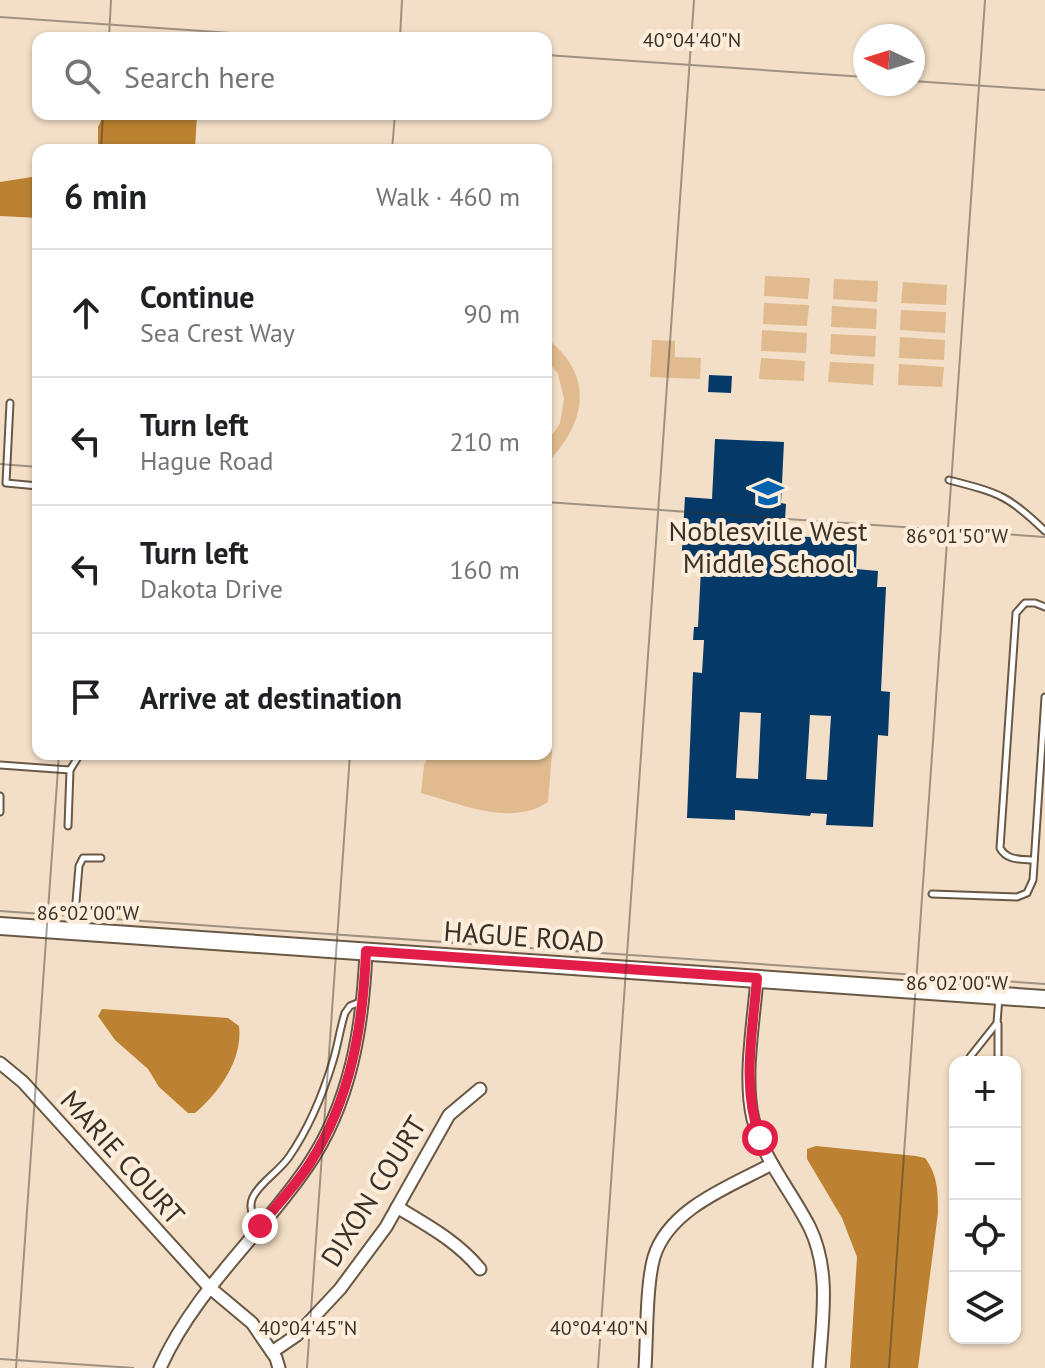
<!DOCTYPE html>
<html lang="en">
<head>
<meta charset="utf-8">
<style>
	:root { --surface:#fff; --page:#f6f6f6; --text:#202124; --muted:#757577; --line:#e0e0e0 }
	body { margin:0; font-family:"PT Sans",sans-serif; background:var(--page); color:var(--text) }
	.controls { position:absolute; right:24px; bottom:24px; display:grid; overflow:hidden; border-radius:16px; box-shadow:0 2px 6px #0004 }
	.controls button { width:72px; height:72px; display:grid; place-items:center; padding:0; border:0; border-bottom:2px solid var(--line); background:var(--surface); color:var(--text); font:40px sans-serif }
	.compass { position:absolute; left:853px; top:24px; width:72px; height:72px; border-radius:50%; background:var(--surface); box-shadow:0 2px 6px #0004; rotate:274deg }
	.stop { position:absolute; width:24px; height:24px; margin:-18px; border:6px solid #e11d48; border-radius:50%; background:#fff }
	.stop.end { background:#e11d48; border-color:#fff; box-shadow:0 2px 8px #0008 }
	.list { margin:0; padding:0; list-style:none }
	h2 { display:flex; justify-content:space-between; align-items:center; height:104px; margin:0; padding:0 32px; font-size:34px }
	h2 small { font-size:26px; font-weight:400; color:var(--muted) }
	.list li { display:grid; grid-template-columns:52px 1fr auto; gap:24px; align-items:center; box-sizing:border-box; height:128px; padding:0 32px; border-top:2px solid var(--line) }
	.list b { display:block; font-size:30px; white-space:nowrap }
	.list p { margin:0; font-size:26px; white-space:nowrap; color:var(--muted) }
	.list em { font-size:26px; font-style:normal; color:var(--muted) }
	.icon { flex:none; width:44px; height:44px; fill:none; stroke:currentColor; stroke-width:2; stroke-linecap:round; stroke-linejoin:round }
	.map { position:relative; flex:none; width:1045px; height:1368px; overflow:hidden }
	.search { position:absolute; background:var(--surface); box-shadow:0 2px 6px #0004; left:32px; top:32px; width:520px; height:88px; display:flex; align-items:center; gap:20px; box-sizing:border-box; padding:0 28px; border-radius:16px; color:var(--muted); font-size:30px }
	.panel { position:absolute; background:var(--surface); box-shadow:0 2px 6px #0004; left:32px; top:144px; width:520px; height:616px; border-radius:16px }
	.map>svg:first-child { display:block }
	.green { fill:#e0bb8f }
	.water { fill:#bc8232 }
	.building { fill:#053967; fill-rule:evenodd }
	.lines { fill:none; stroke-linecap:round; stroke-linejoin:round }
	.service-casing { stroke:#695844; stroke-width:9 }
	.minor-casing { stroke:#695844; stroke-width:15 }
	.secondary-casing { stroke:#695844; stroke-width:20 }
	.service { stroke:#fff; stroke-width:5 }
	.minor { stroke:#fff; stroke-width:11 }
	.secondary { stroke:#fff; stroke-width:16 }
	.route { stroke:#e11d48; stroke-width:10 }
	.ticks { fill:none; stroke:#393128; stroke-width:2; stroke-opacity:0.45 }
	.labels { text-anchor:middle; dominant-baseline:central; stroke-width:8; stroke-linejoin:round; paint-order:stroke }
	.poi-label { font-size:28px; fill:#393128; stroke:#fdedda }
	.street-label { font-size:28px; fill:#393128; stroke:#fdedda }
	.ticks-label { font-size:20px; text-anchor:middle; fill:#393128; stroke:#fdedda; stroke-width:8; stroke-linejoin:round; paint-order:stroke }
</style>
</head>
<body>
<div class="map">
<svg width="1045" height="1368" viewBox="0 0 1045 1368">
	<rect width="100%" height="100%" fill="#f3dfc7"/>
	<g class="green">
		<polygon points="765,276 810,278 808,299 764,296"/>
		<polygon points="834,279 878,281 877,302 833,299"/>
		<polygon points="903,282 947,285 946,305 901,303"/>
		<polygon points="764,303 809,305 807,326 763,324"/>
		<polygon points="832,306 877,309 876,329 831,327"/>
		<polygon points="901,310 946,312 945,333 900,330"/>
		<polygon points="762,330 807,333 806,353 761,351"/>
		<polygon points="831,334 876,336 875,357 830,354"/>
		<polygon points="900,337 945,340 944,360 899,358"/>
		<path d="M546,338C596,376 586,424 546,464V444L560,423L564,399L558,374L546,359Z"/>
		<polygon points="652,340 675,341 675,357 701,358 700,379 650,377"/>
		<polygon points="761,358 805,361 804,381 759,379"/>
		<polygon points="830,362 874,364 873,385 828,382"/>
		<polygon points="899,364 944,367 942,387 898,385"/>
		<path d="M546,721L552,753L548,802C511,827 461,804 421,793L424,765L430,754H546Z"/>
	</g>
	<g class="water">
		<polygon points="104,114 197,114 195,150 98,150 98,127"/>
		<polygon points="38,176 38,218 0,216 0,182"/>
		<path d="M102,1009L228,1018L239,1026C243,1059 220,1092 195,1113H188L159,1087L148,1069L115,1040L98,1016Z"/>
		<path d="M816,1146L916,1156L925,1158C938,1175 938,1193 938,1213L918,1368H850L857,1257L842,1218L807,1159V1149Z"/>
	</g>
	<g class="building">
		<polygon points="709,375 732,376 731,393 708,392"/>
		<path d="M715,439L784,442L781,503L786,504L784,536L812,537L813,528L845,530V539L857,540L856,569L878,571L877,587H886L881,691L890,692L888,736L878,735L873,827L826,825L827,814L811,813L810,816L735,810V820L687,818L693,672L702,673L704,640H693L694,627H698L701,569L681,568L685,497L712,499ZM740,712L761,713L758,779L736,778ZM810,715L831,716L827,780L806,779Z"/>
	</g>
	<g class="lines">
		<defs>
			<g id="service">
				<polyline points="10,403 6,483 38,486"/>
				<path d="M949,480C999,493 1008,495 1045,531"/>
				<polyline points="0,765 70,770 68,826"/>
				<polyline points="70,770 80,754"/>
				<polyline points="0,796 0,812"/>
				<path d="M1034,860C1021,859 1007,861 1000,848L1016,613L1025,603H1035L1045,607"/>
				<polyline points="932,894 1017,897 1027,893 1033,880 1045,697"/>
				<polyline points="74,926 79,866 83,858 101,858"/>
				<polyline points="998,1024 998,1062"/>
				<polyline points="969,1062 970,1057 997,1023 999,997"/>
				<path d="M260,1225C233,1196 273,1180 289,1157C309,1128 323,1094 333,1061C338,1045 340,1028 345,1013L350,1006L360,1002"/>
				<polyline points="955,1248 955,1275"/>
			</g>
			<g id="minor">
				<path d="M757,978C754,1021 743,1077 753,1119C763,1159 792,1192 810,1228C831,1272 822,1321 819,1368"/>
				<polyline points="0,1063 23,1082 209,1287 252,1323 276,1358 279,1368"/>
				<path d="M397,1207C428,1226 457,1241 480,1269"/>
				<polyline points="272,1352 297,1335 340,1289 386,1227 449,1115 480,1089"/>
				<path d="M160,1368C195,1290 260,1236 307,1167C351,1103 363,1026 366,951"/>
				<path d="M645,1368C647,1338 646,1285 654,1257C669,1208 731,1186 772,1164"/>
			</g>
			<polyline id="secondary" points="0,926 1045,999"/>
		</defs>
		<use href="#service" class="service-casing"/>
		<use href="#minor" class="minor-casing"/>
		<use href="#secondary" class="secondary-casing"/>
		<use href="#service" class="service"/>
		<use href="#minor" class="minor"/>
		<use href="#secondary" class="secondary"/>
	</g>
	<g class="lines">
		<path class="route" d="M260,1226C277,1205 296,1185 310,1163C351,1099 363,1026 366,951L757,978C753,1030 741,1087 760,1138"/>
	</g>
	<path class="ticks" d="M0,17L302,38M109,38L111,0M400,38L402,0M546,55L865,77M913,81L1045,90M101,150L103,114M392,150L395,114M0,464L38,467M546,502L1045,537M0,911L1045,984M0,1359L134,1368M16,1368L59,754M307,1368L350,754M598,1368L694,0M889,1368L985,0"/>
	<defs>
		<symbol id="school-bare" viewBox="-9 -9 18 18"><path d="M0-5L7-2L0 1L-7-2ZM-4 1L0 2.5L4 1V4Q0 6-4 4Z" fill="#0163b0" stroke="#fdedda" stroke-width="2.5" paint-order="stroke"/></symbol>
	</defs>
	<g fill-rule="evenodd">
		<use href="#school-bare" x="746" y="471" width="44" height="44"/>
	</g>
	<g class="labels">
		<g class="poi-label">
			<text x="768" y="530">Noblesville West<tspan x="768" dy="32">Middle School</tspan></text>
		</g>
		<g class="street-label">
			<text transform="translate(524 936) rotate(4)">HAGUE ROAD</text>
			<text transform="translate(123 1157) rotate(48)">MARIE COURT</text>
			<text transform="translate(373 1191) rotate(-58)">DIXON COURT</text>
		</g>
	</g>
	<g class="ticks-label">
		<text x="692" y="47">40°04'40"N</text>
		<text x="957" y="543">86°01'50"W</text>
		<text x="88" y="920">86°02'00"W</text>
		<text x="957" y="990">86°02'00"W</text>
		<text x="308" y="1335">40°04'45"N</text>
		<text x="599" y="1335">40°04'40"N</text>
	</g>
</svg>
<div class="controls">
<button>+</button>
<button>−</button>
<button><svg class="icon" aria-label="locate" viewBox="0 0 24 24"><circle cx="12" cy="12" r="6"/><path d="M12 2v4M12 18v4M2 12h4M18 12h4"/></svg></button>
<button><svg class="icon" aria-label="layers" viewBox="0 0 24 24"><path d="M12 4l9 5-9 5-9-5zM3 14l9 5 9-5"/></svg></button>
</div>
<svg class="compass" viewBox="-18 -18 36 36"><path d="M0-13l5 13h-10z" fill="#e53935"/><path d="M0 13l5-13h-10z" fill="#757577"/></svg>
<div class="stop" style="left:760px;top:1138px"></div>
<div class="stop end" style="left:260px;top:1226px"></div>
<div class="search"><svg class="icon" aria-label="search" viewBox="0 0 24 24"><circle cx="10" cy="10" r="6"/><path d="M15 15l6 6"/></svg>Search here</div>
<section class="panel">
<h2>6 min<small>Walk · 460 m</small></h2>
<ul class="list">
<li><svg class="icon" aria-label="ahead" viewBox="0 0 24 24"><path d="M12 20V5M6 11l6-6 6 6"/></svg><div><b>Continue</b><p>Sea Crest Way</p></div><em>90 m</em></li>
<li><svg class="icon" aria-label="left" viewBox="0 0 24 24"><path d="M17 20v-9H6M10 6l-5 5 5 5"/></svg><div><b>Turn left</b><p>Hague Road</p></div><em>210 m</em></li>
<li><svg class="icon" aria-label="left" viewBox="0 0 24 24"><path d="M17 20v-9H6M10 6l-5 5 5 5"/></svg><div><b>Turn left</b><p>Dakota Drive</p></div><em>160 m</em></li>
<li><svg class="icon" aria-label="arrive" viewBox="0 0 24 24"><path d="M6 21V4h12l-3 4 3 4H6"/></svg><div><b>Arrive at destination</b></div></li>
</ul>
</section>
</div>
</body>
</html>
